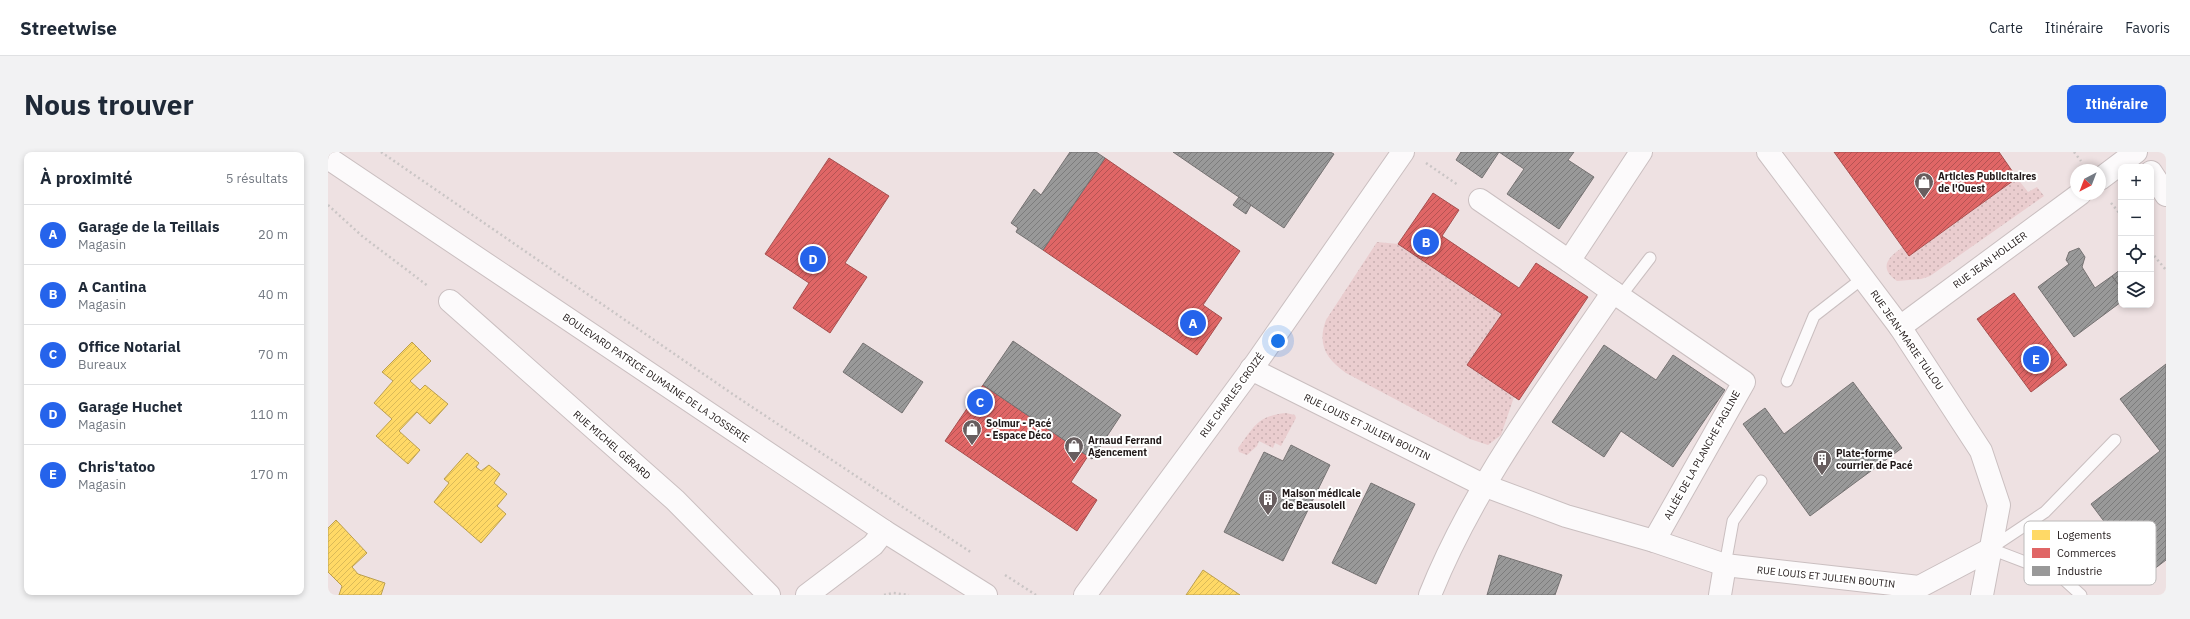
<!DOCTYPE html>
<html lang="fr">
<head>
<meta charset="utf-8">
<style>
	:root { --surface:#fff; --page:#f2f2f3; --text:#1f2937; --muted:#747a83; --line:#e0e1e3; --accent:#2563eb }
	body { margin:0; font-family:"IBM Plex Sans",sans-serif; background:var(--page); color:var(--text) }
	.controls { position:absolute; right:12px; top:12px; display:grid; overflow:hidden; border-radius:8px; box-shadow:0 2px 6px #0003 }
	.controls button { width:36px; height:36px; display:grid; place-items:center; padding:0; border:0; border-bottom:1px solid var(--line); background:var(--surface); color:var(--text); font:20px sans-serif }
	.compass { position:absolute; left:1742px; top:12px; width:36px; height:36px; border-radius:50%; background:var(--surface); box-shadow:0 2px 6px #0003; rotate:222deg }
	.you { position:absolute; left:950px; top:189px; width:14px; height:14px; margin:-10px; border:3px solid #fff; border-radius:50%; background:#1a73e8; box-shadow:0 0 0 6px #1a73e833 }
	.badge { display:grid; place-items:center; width:26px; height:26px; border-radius:50%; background:var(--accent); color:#fff; font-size:13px; font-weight:700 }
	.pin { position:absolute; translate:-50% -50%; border:2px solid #fff; box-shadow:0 1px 4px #0006 }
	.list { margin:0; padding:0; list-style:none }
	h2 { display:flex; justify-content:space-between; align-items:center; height:52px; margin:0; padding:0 16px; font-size:17px }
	h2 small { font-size:13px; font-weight:400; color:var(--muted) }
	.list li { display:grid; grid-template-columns:26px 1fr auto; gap:12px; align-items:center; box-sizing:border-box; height:60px; padding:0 16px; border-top:1px solid var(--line) }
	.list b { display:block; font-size:15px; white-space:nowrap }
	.list p { margin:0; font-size:13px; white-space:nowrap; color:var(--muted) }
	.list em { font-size:13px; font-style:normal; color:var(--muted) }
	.icon { flex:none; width:22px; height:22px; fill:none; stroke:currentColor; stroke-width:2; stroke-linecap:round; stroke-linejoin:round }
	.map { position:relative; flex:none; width:1838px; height:443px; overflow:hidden; border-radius:8px }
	header { display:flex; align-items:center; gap:24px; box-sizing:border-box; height:56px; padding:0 20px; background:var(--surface); border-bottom:1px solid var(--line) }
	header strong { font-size:19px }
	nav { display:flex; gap:22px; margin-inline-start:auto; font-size:14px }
	.intro { display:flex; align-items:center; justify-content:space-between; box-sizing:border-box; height:96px; padding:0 24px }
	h1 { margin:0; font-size:28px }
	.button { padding:10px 18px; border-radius:8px; background:var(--accent); color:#fff; font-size:14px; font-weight:700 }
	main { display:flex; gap:24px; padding:0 24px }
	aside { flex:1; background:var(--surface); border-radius:8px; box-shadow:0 2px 6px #0003 }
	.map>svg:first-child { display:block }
	.grass { fill:url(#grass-dots) }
	.homes { fill:url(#homes-hatch); stroke:#bc9f4f }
	.shops { fill:url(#shops-hatch); stroke:#a64f4f }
	.industry { fill:url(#industry-hatch); stroke:#757272 }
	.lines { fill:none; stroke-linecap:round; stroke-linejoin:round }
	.service-casing { stroke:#cabfc0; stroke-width:13 }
	.minor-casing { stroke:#cabfc0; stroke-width:24 }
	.tertiary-casing { stroke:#cabfc0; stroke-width:24 }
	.path { stroke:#cac5c5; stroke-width:2.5; stroke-dasharray:2 3; stroke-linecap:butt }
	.service { stroke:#fcfafb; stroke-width:11 }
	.minor { stroke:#fcfafb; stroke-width:22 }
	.tertiary { stroke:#fcfafb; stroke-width:22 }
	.labels { text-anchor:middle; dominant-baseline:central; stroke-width:4; stroke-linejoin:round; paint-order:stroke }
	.poi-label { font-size:10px; font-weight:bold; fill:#201818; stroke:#fff; text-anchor:start }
	.street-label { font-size:10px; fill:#201818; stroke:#fff }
	.key { fill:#fff; stroke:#bcbaba; stroke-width:1 }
	.key-label { font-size:11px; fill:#201818 }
</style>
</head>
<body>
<header>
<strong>Streetwise</strong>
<nav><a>Carte</a><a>Itinéraire</a><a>Favoris</a></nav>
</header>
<div class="intro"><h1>Nous trouver</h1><a class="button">Itinéraire</a></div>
<main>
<aside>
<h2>À proximité<small>5 résultats</small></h2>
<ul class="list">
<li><span class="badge">A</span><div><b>Garage de la Teillais</b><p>Magasin</p></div><em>20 m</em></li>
<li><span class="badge">B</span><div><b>A Cantina</b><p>Magasin</p></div><em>40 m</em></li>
<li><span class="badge">C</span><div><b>Office Notarial</b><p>Bureaux</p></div><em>70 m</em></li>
<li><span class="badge">D</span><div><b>Garage Huchet</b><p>Magasin</p></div><em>110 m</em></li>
<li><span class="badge">E</span><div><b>Chris'tatoo</b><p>Magasin</p></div><em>170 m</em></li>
</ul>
</aside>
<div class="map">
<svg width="1838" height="443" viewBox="0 0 1838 443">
	<defs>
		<pattern id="grass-dots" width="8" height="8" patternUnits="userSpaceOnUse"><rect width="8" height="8" fill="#eacdcf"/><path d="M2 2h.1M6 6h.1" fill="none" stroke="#c8afb1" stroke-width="1.8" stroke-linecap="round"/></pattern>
		<pattern id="homes-hatch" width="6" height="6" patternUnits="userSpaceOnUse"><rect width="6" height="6" fill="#ffd966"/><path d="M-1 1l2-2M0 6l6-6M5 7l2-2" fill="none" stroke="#daba58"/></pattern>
		<pattern id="shops-hatch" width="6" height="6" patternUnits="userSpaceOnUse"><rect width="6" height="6" fill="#e06666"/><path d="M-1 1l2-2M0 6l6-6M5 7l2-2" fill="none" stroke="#b55353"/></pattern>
		<pattern id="industry-hatch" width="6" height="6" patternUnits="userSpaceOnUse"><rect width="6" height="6" fill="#999"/><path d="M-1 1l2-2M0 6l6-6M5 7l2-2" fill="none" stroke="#7c7c7c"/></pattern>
	</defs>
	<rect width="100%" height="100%" fill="#eee1e2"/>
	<g class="grass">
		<path d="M1689,26L1700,40L1709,35L1716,44L1602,124L1593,127L1569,129C1550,116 1560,105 1575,95L1581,104Z"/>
		<path d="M1049,90L1070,92L1174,162L1139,213L1186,245L1173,283L1160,293L1142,287L1018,221C998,207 989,192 998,168Z"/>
		<path d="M958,261L967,263L968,266L953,294L947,291L945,296L931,289L929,294L919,303L911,300L910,296C927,274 929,264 958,261Z"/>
	</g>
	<g class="homes">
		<polygon points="84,190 103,209 82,229 92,238 97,233 120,252 102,272 89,260 71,279 92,298 80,312 48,284 64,267 46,251 65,229 54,220"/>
		<polygon points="139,301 151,311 148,315 153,319 161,313 172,322 166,331 179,342 169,354 178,362 153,391 106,350 121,331 116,327"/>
		<polygon points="8,368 39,401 24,415 30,422 57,431 53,443 11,443 14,434 0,420 0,376"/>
		<polygon points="875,418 912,443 858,443"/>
	</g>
	<g class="shops">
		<polygon points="1506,0 1671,0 1689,26 1581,104"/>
		<polygon points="501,6 561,44 517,111 539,125 502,181 465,156 481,131 437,102"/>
		<polygon points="777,6 912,99 875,153 894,166 869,203 715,98"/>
		<polygon points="1105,41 1131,58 1114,84 1191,136 1208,111 1260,145 1191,248 1139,213 1174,162 1070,92"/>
		<polygon points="1686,141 1739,213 1703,240 1649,167"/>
		<polygon points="655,233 760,304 743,330 769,348 749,379 617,289"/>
	</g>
	<g class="industry">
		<polygon points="742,0 768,0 777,6 715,98 688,80 690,76 683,71 706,37 713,43"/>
		<polygon points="845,0 1002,0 1006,2 956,76"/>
		<polygon points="1133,0 1246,0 1240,8 1266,25 1231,77 1179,42 1196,17 1171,0 1154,26 1128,8"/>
		<polygon points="911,45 923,53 918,62 905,53"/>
		<polygon points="1751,96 1757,105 1754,115 1767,136 1784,124 1793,136 1793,150 1746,185 1710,135 1741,112 1738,108 1741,100"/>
		<polygon points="1793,117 1793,136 1784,124"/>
		<polygon points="685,189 793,263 764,307 655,233"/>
		<polygon points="535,191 595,230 574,261 515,220"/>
		<polygon points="1276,193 1328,228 1345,203 1397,238 1345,315 1293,279 1276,305 1224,270"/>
		<polygon points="1838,212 1838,408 1817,424 1763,352 1832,299 1792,247"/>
		<polygon points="1525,230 1574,296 1482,364 1415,272 1437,256 1456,282"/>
		<polygon points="963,293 1002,313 955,409 896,380 936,300 955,309"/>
		<polygon points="1043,331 1087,352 1048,432 1004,411"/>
		<polygon points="1171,403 1234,423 1227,443 1159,443"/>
	</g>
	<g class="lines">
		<defs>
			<g id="service">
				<polyline points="1292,145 1322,106"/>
				<polyline points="1459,229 1486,164 1535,126"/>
				<polyline points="1663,396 1717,360 1787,288"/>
				<polyline points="1663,397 1731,423 1753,443"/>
				<polyline points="1397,413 1405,369 1433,329"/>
			</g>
			<g id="minor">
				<polyline points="1440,0 1572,175 1653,299 1671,353 1654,443"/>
				<polyline points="1823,20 1838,43"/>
				<polyline points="1772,27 1808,0"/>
				<polyline points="1152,48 1241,109"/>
				<polyline points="1285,140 1416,230 1326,389"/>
				<polyline points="122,149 347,348 441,443"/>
				<polyline points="1572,175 1752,42"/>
				<polyline points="923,217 1155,333 1238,364 1326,389 1397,413 1591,435 1663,397"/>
				<polyline points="479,443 545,393 556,379"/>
				<polyline points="757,443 928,211 1075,0"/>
				<path d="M1102,443C1146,333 1219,237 1285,140L1241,109L1313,0"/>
				<polyline points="1392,443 1397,413"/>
			</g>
			<polyline id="tertiary" points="0,6 556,379 658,443"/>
		</defs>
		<use href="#service" class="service-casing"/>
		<use href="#minor" class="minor-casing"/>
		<use href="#tertiary" class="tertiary-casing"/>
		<g class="path">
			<polyline points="53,0 406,243 644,401"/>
			<polyline points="1746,0 1753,9"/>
			<polyline points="1098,11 1130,33"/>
			<polyline points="1783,51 1793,63"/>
			<polyline points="0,53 34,84 100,134"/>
			<polyline points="1823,100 1838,118"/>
			<polyline points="677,423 708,443"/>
			<polyline points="556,443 565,441 581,443"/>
		</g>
		<use href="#service" class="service"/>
		<use href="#minor" class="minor"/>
		<use href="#tertiary" class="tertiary"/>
	</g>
	<defs>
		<symbol id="shop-pin" viewBox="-11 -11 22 30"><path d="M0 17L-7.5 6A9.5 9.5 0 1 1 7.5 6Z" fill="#685e5f" stroke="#fff"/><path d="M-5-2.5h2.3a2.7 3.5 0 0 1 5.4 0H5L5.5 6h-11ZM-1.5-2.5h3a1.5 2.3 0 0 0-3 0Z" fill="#fff"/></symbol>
		<symbol id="building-pin" viewBox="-11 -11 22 30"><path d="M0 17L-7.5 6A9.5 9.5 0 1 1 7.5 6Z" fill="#685e5f" stroke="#fff"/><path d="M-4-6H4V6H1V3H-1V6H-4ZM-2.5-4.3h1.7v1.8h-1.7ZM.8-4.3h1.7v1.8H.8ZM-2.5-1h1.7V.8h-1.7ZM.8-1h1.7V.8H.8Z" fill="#fff"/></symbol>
	</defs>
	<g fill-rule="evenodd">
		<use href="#shop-pin" x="1585" y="19" width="22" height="30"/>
		<use href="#shop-pin" x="633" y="266" width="22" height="30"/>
		<use href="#shop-pin" x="735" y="283" width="22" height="30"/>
		<use href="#building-pin" x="1483" y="296" width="22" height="30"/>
		<use href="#building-pin" x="929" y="336" width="22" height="30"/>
	</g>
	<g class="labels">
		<g class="poi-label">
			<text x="1610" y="24">Articles Publicitaires<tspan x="1610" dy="12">de l'Ouest</tspan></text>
			<text x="658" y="271">Solmur - Pacé<tspan x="658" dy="12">- Espace Déco</tspan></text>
			<text x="760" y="288">Arnaud Ferrand<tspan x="760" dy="12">Agencement</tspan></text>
			<text x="1508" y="301">Plate-forme<tspan x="1508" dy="12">courrier de Pacé</tspan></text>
			<text x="954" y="341">Maison médicale<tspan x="954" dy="12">de Beausoleil</tspan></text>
		</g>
		<g class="street-label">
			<text transform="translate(1662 108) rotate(-36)">RUE JEAN HOLLIER</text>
			<text transform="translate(1579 188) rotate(55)">RUE JEAN-MARIE TULLOU</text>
			<text transform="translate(328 226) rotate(34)">BOULEVARD PATRICE DUMAINE DE LA JOSSERIE</text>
			<text transform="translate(904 243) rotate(-54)">RUE CHARLES CROIZÉ</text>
			<text transform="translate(1039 275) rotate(26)">RUE LOUIS ET JULIEN BOUTIN</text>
			<text transform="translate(284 293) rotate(41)">RUE MICHEL GÉRARD</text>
			<text transform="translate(1374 303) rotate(-61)">ALLÉE DE LA PLANCHE FAGLINE</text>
			<text transform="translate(1498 425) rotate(6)">RUE LOUIS ET JULIEN BOUTIN</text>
		</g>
	</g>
	<rect x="1696" y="369" width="132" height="64" rx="6" class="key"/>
	<rect x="1704" y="378" width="18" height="10" fill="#ffd966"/>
	<rect x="1704" y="396" width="18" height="10" fill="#e06666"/>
	<rect x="1704" y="414" width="18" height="10" fill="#999"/>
	<g class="key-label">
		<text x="1729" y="387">Logements</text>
		<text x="1729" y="405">Commerces</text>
		<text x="1729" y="423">Industrie</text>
	</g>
</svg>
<div class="controls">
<button>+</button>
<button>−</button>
<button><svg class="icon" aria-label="locate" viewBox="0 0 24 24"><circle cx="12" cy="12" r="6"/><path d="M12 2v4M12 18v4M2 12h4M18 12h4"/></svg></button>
<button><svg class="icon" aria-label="layers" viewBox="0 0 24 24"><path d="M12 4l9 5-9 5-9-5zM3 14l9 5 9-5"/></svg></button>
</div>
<svg class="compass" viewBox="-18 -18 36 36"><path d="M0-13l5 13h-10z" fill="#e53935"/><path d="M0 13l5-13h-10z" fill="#747a83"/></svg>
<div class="you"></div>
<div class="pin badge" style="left:865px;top:171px">A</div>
<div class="pin badge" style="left:1098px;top:90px">B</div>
<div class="pin badge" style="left:652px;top:250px">C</div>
<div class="pin badge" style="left:485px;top:107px">D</div>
<div class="pin badge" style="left:1708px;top:207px">E</div>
</div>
</main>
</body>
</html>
